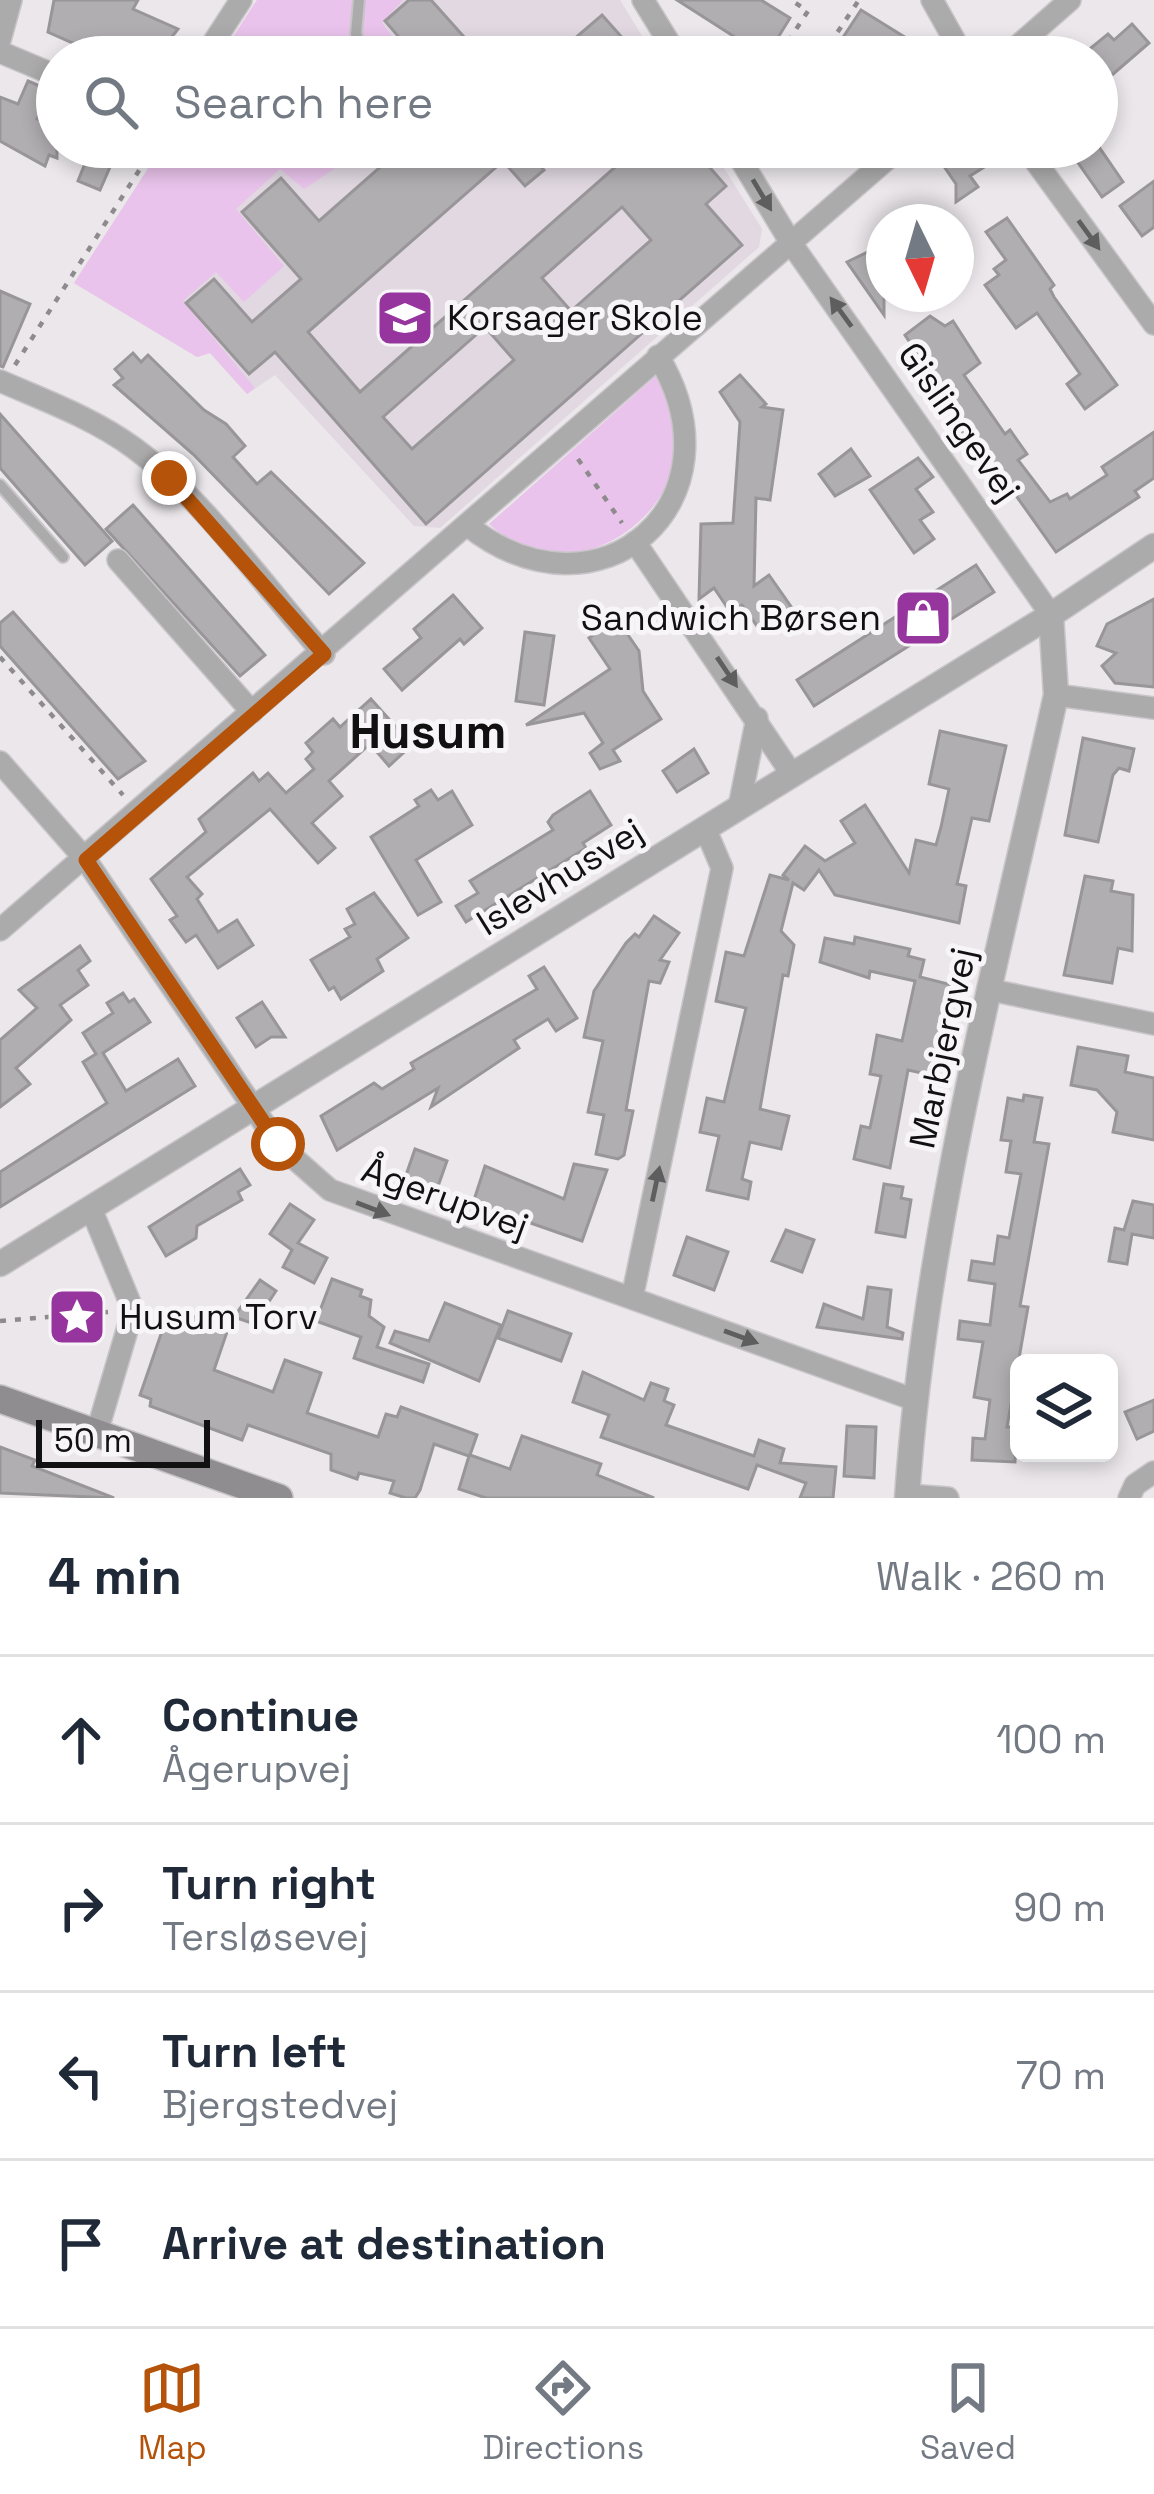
<!DOCTYPE html>
<html lang="en">
<head>
<meta charset="utf-8">
<style>
	:root { --surface:#fff; --page:#f6f6f7; --text:#1f2937; --muted:#747a83; --line:#e0e1e3; --accent:#b45309 }
	body { margin:0; font-family:"Space Grotesk",sans-serif; background:var(--page); color:var(--text) }
	.controls { position:absolute; right:36px; bottom:36px; display:grid; overflow:hidden; border-radius:18px; box-shadow:0 6px 18px #0003 }
	.controls button { width:108px; height:108px; display:grid; place-items:center; padding:0; border:0; border-bottom:3px solid var(--line); background:var(--surface); color:var(--text); font:60px sans-serif }
	.compass { position:absolute; left:866px; top:204px; width:108px; height:108px; border-radius:50%; background:var(--surface); box-shadow:0 6px 18px #0003; rotate:175deg }
	.scale { position:absolute; left:36px; bottom:30px; width:174px; box-sizing:border-box; padding-left:12px; border:6px solid #121112; border-top:0; font-size:33px; line-height:42px; white-space:nowrap; color:#121112; -webkit-text-stroke:9px #f8f5f8; paint-order:stroke }
	.stop { position:absolute; width:36px; height:36px; margin:-27px; border:9px solid #b45309; border-radius:50%; background:#fff }
	.stop.end { background:#b45309; border-color:#fff; box-shadow:0 3px 12px #0008 }
	.list { margin:0; padding:0; list-style:none }
	h2 { display:flex; justify-content:space-between; align-items:center; height:156px; margin:0; padding:0 48px; font-size:51px }
	h2 small { font-size:39px; font-weight:400; color:var(--muted) }
	.list li { display:grid; grid-template-columns:78px 1fr auto; gap:36px; align-items:center; box-sizing:border-box; height:168px; padding:0 48px; border-top:3px solid var(--line) }
	.list b { display:block; font-size:45px; white-space:nowrap }
	.list p { margin:0; font-size:39px; white-space:nowrap; color:var(--muted) }
	.list em { font-size:39px; font-style:normal; color:var(--muted) }
	.icon { flex:none; width:66px; height:66px; fill:none; stroke:currentColor; stroke-width:2; stroke-linecap:round; stroke-linejoin:round }
	.map { position:relative; flex:none; width:1154px; height:1498px; overflow:hidden }
	.search { position:absolute; background:var(--surface); box-shadow:0 6px 18px #0003; left:36px; right:36px; top:36px; height:132px; display:flex; align-items:center; gap:30px; box-sizing:border-box; padding:0 42px; border-radius:66px; color:var(--muted); font-size:45px }
	.sheet { height:828px; background:var(--surface) }
	nav { display:flex; justify-content:space-around; align-items:center; box-sizing:border-box; height:168px; border-top:3px solid var(--line); background:var(--surface); font-size:33px; color:var(--muted) }
	nav a { display:grid; justify-items:center; gap:6px }
	nav .on { color:var(--accent) }
	.map>svg:first-child { display:block }
	.built { fill:#e1d8e1 }
	.green { fill:#e9c3eb }
	.building { fill:#b1aeb1; stroke:#999699; stroke-width:3; fill-rule:evenodd }
	.lines { fill:none; stroke-linecap:round; stroke-linejoin:round }
	.service-casing { stroke:#c8c5c8; stroke-width:14 }
	.minor-casing { stroke:#c8c5c8; stroke-width:24 }
	.tertiary-casing { stroke:#c8c5c8; stroke-width:27 }
	.secondary-casing { stroke:#c8c5c8; stroke-width:30 }
	.path { stroke:#8e8b8e; stroke-width:4.5; stroke-dasharray:6 9; stroke-linecap:butt }
	.service { stroke:#acabac; stroke-width:10 }
	.minor { stroke:#acabac; stroke-width:21 }
	.tertiary { stroke:#acabac; stroke-width:24 }
	.secondary { stroke:#8f8d8f; stroke-width:27 }
	.oneway { fill:#5f5e5f }
	.route { stroke:#b45309; stroke-width:15 }
	.labels { text-anchor:middle; dominant-baseline:central; stroke-width:10; stroke-linejoin:round; paint-order:stroke }
	.poi-label { font-size:36px; fill:#121112; stroke:#f8f5f8; text-anchor:start }
	.street-label { font-size:36px; fill:#121112; stroke:#f8f5f8 }
	.district-label { font-size:48px; font-weight:bold; fill:#121112; stroke:#f8f5f8 }
</style>
</head>
<body>
<div class="map">
<svg width="1154" height="1498" viewBox="0 0 1154 1498">
	<rect width="100%" height="100%" fill="#ebe7eb"/>
	<g class="built">
		<polygon points="257,0 620,0 655,57 220,57"/>
		<polygon points="162,147 711,147 762,229 759,247 440,528 414,526 275,375 247,394 210,353 197,357 74,283"/>
	</g>
	<g class="green">
		<polygon points="257,0 403,0 382,23 408,57 220,57"/>
		<polygon points="162,147 367,147 304,189 280,169 236,209 284,266 244,302 216,272 183,301 255,388 247,394 210,353 197,357 74,283"/>
		<path d="M657,375C733,479 587,614 489,524Z"/>
	</g>
	<g class="building">
		<polygon points="54,0 138,0 133,9 178,29 156,57 123,57 88,40 84,48 48,32"/>
		<polygon points="409,0 431,0 482,57 416,57 385,21"/>
		<polygon points="677,0 761,0 790,18 766,57"/>
		<polygon points="861,10 937,57 851,57 836,48"/>
		<polygon points="602,15 627,43 611,57 553,57"/>
		<polygon points="1132,24 1149,43 1097,88 1097,57 1086,52 1108,34 1114,40"/>
		<polygon points="28,81 49,90 37,119 57,128 57,158 49,155 45,166 0,141 0,97 18,104"/>
		<path d="M403,147H523L544,170L525,186L503,161L308,332L360,392L621,162L608,147H692L726,186L706,204L742,245L426,524L275,352L249,374L186,303L214,279L252,322L301,279L242,212L281,178L319,221ZM622,207L651,240L571,311L542,278ZM485,327L514,360L412,449L383,417Z"/>
		<polygon points="943,147 977,147 989,164 970,176 978,187 956,202 956,184 941,162 949,156"/>
		<polygon points="1067,147 1099,147 1123,182 1102,197"/>
		<polygon points="90,151 113,160 100,190 78,181"/>
		<polygon points="1154,181 1154,227 1142,236 1120,206"/>
		<polygon points="1007,218 1054,285 1050,289 1054,297 1117,385 1085,409 1067,384 1080,374 1037,313 1016,328 985,285 999,275 994,269 1006,260 986,232"/>
		<polygon points="874,249 884,264 884,315 847,262"/>
		<polygon points="0,291 30,304 3,367 0,366"/>
		<polygon points="930,316 945,326 953,321 980,363 964,375 1005,434 1010,430 1027,454 1018,460 1050,502 1067,494 1070,499 1107,475 1102,467 1154,432 1154,478 1135,491 1139,497 1056,552 983,449 973,455 952,425 960,419 905,335"/>
		<polygon points="133,353 141,362 148,355 204,410 226,424 245,446 233,457 257,484 271,472 364,563 329,594 193,454 114,385 123,378 115,369"/>
		<polygon points="740,375 766,404 762,407 783,410 770,500 756,498 754,586 769,575 792,608 767,627 763,621 757,626 742,605 731,613 714,588 699,599 701,524 733,523 740,422 720,392"/>
		<polygon points="0,414 112,541 85,565 0,468"/>
		<polygon points="851,449 870,476 835,496 819,474"/>
		<polygon points="918,458 933,477 916,489 933,512 920,520 934,539 914,553 870,490"/>
		<polygon points="133,505 265,655 240,676 106,529"/>
		<polygon points="976,565 994,592 814,706 797,680"/>
		<polygon points="453,595 482,628 464,644 460,639 402,690 384,669 421,638 414,629"/>
		<polygon points="1154,599 1154,687 1115,683 1102,666 1116,653 1097,646 1107,624"/>
		<polygon points="13,612 145,761 118,779 0,646 0,623"/>
		<polygon points="617,619 639,651 643,691 661,719 613,750 620,761 600,769 590,753 603,743 584,713 526,725 610,669 589,638"/>
		<polygon points="525,632 554,636 544,705 516,701"/>
		<polygon points="371,699 412,745 389,766 370,744 329,781 342,796 312,823 335,848 318,863 270,809 187,877 202,894 197,899 218,932 237,920 253,945 218,968 196,935 186,942 170,920 177,916 151,879 206,832 199,819 253,773 259,781 268,773 286,793 314,769 306,759 313,752 306,743 333,719 340,727"/>
		<polygon points="940,731 1006,746 989,821 972,818 957,884 966,886 959,923 835,895 819,870 804,890 793,883 781,931 794,945 788,976 783,975 760,1109 789,1116 781,1149 750,1142 742,1179 751,1182 748,1199 707,1190 719,1136 700,1132 707,1098 724,1102 746,1008 716,1001 726,952 744,956 770,875 789,880 783,875 805,846 825,861 855,843 841,821 865,805 909,873 916,840 936,845 941,827 949,789 929,784"/>
		<polygon points="1083,738 1134,749 1129,771 1119,768 1113,775 1098,842 1065,835"/>
		<polygon points="694,749 708,773 677,792 663,771"/>
		<polygon points="431,790 438,800 452,791 472,825 416,860 441,902 418,915 371,837 419,806 415,800"/>
		<polygon points="590,791 611,825 583,843 586,848 466,922 456,906 478,893 470,881 553,830 548,822 553,815"/>
		<polygon points="1085,876 1113,881 1111,891 1133,895 1132,951 1118,948 1112,983 1064,975"/>
		<polygon points="374,893 408,938 377,959 383,971 341,999 334,987 329,990 311,960 350,937 345,929 355,924 347,909"/>
		<polygon points="654,916 679,933 660,960 669,962 660,983 649,981 626,1110 633,1111 624,1155 618,1159 596,1154 604,1115 588,1112 603,1041 584,1037 594,991 626,943 635,934 639,937"/>
		<polygon points="855,937 910,949 908,956 924,960 920,977 952,985 931,1075 908,1070 890,1168 854,1159 861,1126 870,1128 881,1076 870,1074 877,1035 902,1041 915,981 870,971 869,978 820,962 825,938 854,944"/>
		<polygon points="80,946 90,961 78,970 88,985 60,1005 71,1020 16,1068 30,1084 0,1107 0,1040 37,1008 19,990"/>
		<polygon points="544,967 577,1018 556,1031 548,1019 514,1040 519,1048 431,1107 438,1088 337,1150 321,1116 374,1083 382,1089 414,1069 411,1063 537,989 529,976"/>
		<polygon points="123,993 129,1002 134,999 150,1022 103,1053 126,1091 178,1059 195,1086 0,1207 0,1172 107,1103 83,1062 96,1054 83,1033 113,1013 107,1003"/>
		<polygon points="262,1002 285,1037 271,1037 256,1047 237,1018"/>
		<polygon points="1078,1047 1128,1056 1125,1072 1154,1078 1154,1140 1113,1132 1117,1112 1097,1090 1071,1085"/>
		<polygon points="1024,1095 1042,1098 1034,1142 1049,1144 1020,1306 1028,1307 1007,1427 1016,1427 1015,1462 972,1460 973,1438 985,1439 990,1400 974,1397 983,1342 958,1339 960,1321 990,1325 995,1284 969,1280 972,1261 994,1264 998,1236 1009,1238 1021,1174 1006,1172 1011,1141 1001,1140 1008,1098 1023,1101"/>
		<polygon points="415,1149 447,1161 437,1189 405,1178"/>
		<polygon points="574,1164 607,1170 582,1241 473,1203 485,1166 564,1199"/>
		<polygon points="240,1169 250,1185 238,1192 242,1200 197,1226 196,1238 166,1256 149,1227"/>
		<polygon points="884,1184 903,1187 901,1198 911,1200 905,1237 876,1232"/>
		<polygon points="1133,1201 1154,1205 1154,1238 1132,1234 1127,1264 1109,1261 1115,1228 1124,1230"/>
		<polygon points="290,1204 314,1220 298,1243 327,1258 314,1283 283,1267 292,1250 270,1234"/>
		<polygon points="786,1230 814,1240 802,1272 772,1261"/>
		<polygon points="687,1237 728,1252 714,1290 674,1275"/>
		<polygon points="332,1279 362,1290 360,1296 371,1300 369,1316 384,1327 377,1347 429,1364 423,1382 354,1358 361,1337 316,1321"/>
		<polygon points="260,1280 276,1291 254,1324 234,1317"/>
		<polygon points="868,1287 891,1290 887,1327 903,1333 902,1339 817,1327 824,1304 863,1319"/>
		<polygon points="445,1303 501,1325 479,1381 390,1343 395,1331 429,1341"/>
		<polygon points="170,1308 228,1329 214,1370 273,1392 285,1360 321,1373 307,1413 378,1437 386,1414 397,1417 401,1407 477,1435 470,1455 510,1469 522,1436 601,1464 597,1475 654,1498 486,1498 459,1489 469,1456 434,1444 420,1490 415,1498 406,1498 390,1493 394,1481 359,1473 357,1479 331,1470 331,1454 248,1425 242,1440 150,1406 151,1399 140,1395"/>
		<polygon points="508,1311 571,1334 561,1361 498,1338"/>
		<polygon points="583,1372 644,1400 651,1383 668,1389 664,1401 674,1405 666,1425 754,1456 759,1440 784,1449 780,1463 836,1467 833,1498 800,1498 806,1483 757,1465 748,1489 601,1437 609,1415 573,1402"/>
		<polygon points="1154,1400 1154,1431 1137,1439 1125,1412"/>
		<polygon points="847,1426 876,1427 874,1478 844,1476"/>
		<polygon points="0,1447 35,1460 32,1466 114,1498 0,1493"/>
	</g>
	<g class="lines">
		<defs>
			<g id="service">
				<polyline points="359,0 356,34 366,57"/>
				<polyline points="0,485 63,557"/>
			</g>
			<g id="minor">
				<polyline points="643,0 678,57"/>
				<polyline points="932,0 964,57"/>
				<polyline points="0,40 11,0"/>
				<polyline points="0,52 57,76"/>
				<polyline points="204,57 241,0"/>
				<polyline points="1005,57 1070,0"/>
				<polyline points="733,147 791,243 1051,615"/>
				<polyline points="1025,147 1154,324"/>
				<path d="M0,381C46,401 93,418 134,448C204,499 266,589 324,654"/>
				<path d="M467,525C599,630 746,502 658,356"/>
				<polyline points="635,542 791,773"/>
				<polyline points="118,560 252,712"/>
				<polyline points="1056,695 1154,708"/>
				<polyline points="0,762 86,860 278,1144 330,1190 915,1400"/>
				<polyline points="739,807 757,718"/>
				<polyline points="0,930 901,147"/>
				<polyline points="991,990 1154,1024"/>
				<polyline points="92,1211 133,1310 97,1432"/>
				<polyline points="632,1298 722,868 705,828"/>
				<polyline points="907,1495 948,1498"/>
				<polyline points="1129,1498 1135,1485 1154,1472"/>
			</g>
			<g id="tertiary">
				<polyline points="0,1264 1051,615 1154,546"/>
				<path d="M907,1498C925,1228 998,959 1056,695L1051,615"/>
			</g>
			<polyline id="secondary" points="0,1399 279,1498"/>
		</defs>
		<use href="#service" class="service-casing"/>
		<use href="#minor" class="minor-casing"/>
		<use href="#tertiary" class="tertiary-casing"/>
		<use href="#secondary" class="secondary-casing"/>
		<g class="path">
			<polyline points="780,54 808,11 791,0"/>
			<polyline points="821,57 859,0"/>
			<polyline points="15,365 154,147"/>
			<polyline points="578,459 622,523"/>
			<polyline points="0,657 123,795"/>
			<polyline points="0,1321 108,1312"/>
		</g>
		<use href="#service" class="service"/>
		<use href="#minor" class="minor"/>
		<use href="#tertiary" class="tertiary"/>
		<use href="#secondary" class="secondary"/>
	</g>
	<defs><path id="oneway-solid" d="M-6-.8H1V-3.2L6.5 0L1 3.2V.8H-6Z" transform="scale(3)"/></defs>
	<g class="oneway">
		<use href="#oneway-solid" transform="translate(762 195) rotate(59)"/>
		<use href="#oneway-solid" transform="translate(1089 235) rotate(54)"/>
		<use href="#oneway-solid" transform="translate(841 312) rotate(-126)"/>
		<use href="#oneway-solid" transform="translate(727 672) rotate(56)"/>
		<use href="#oneway-solid" transform="translate(656 1184) rotate(-78)"/>
		<use href="#oneway-solid" transform="translate(373 1209) rotate(21)"/>
		<use href="#oneway-solid" transform="translate(741 1337) rotate(20)"/>
	</g>
	<g class="lines">
		<polyline class="route" points="169,478 324,654 86,860 278,1144"/>
	</g>
	<defs>
		<symbol id="school-square" viewBox="-11 -11 22 22"><rect x="-9" y="-9" width="18" height="18" rx="4" fill="#95359d" stroke="#f8f5f8"/><path d="M0-5L7-2L0 1L-7-2ZM-4 1L0 2.5L4 1V4Q0 6-4 4Z" fill="#fff"/></symbol>
		<symbol id="shop-square" viewBox="-11 -11 22 22"><rect x="-9" y="-9" width="18" height="18" rx="4" fill="#95359d" stroke="#f8f5f8"/><path d="M-5-2.5h2.3a2.7 3.5 0 0 1 5.4 0H5L5.5 6h-11ZM-1.5-2.5h3a1.5 2.3 0 0 0-3 0Z" fill="#fff"/></symbol>
		<symbol id="sight-square" viewBox="-11 -11 22 22"><rect x="-9" y="-9" width="18" height="18" rx="4" fill="#95359d" stroke="#f8f5f8"/><path d="M0-6L1.8-2.2L6-1.7L2.9 1.2L3.7 5.4L0 3.3L-3.7 5.4L-2.9 1.2L-6-1.7L-1.8-2.2Z" fill="#fff"/></symbol>
	</defs>
	<g fill-rule="evenodd">
		<use href="#school-square" x="372" y="285" width="66" height="66"/>
		<use href="#shop-square" x="890" y="585" width="66" height="66"/>
		<use href="#sight-square" x="44" y="1284" width="66" height="66"/>
	</g>
	<g class="labels">
		<g class="poi-label">
			<text x="447" y="318">Korsager Skole</text>
			<text x="881" y="618" text-anchor="end">Sandwich Børsen</text>
			<text x="119" y="1317">Husum Torv</text>
		</g>
		<g class="street-label">
			<text transform="translate(959 422) rotate(55)">Gislingevej</text>
			<text transform="translate(560 877) rotate(-32)">Islevhusvej</text>
			<text transform="translate(943 1048) rotate(-78)">Marbjergvej</text>
			<text transform="translate(445 1198) rotate(20)">Ågerupvej</text>
		</g>
		<g class="district-label">
			<text x="428" y="731">Husum</text>
		</g>
	</g>
</svg>
<div class="controls">
<button><svg class="icon" aria-label="layers" viewBox="0 0 24 24"><path d="M12 4l9 5-9 5-9-5zM3 14l9 5 9-5"/></svg></button>
</div>
<svg class="compass" viewBox="-18 -18 36 36"><path d="M0-13l5 13h-10z" fill="#e53935"/><path d="M0 13l5-13h-10z" fill="#747a83"/></svg>
<div class="scale">50 m</div>
<div class="stop" style="left:278px;top:1144px"></div>
<div class="stop end" style="left:169px;top:478px"></div>
<div class="search"><svg class="icon" aria-label="search" viewBox="0 0 24 24"><circle cx="10" cy="10" r="6"/><path d="M15 15l6 6"/></svg>Search here</div>
</div>
<section class="sheet">
<h2>4 min<small>Walk · 260 m</small></h2>
<ul class="list">
<li><svg class="icon" aria-label="ahead" viewBox="0 0 24 24"><path d="M12 20V5M6 11l6-6 6 6"/></svg><div><b>Continue</b><p>Ågerupvej</p></div><em>100 m</em></li>
<li><svg class="icon" aria-label="right" viewBox="0 0 24 24"><path d="M7 20v-9h11M14 6l5 5-5 5"/></svg><div><b>Turn right</b><p>Tersløsevej</p></div><em>90 m</em></li>
<li><svg class="icon" aria-label="left" viewBox="0 0 24 24"><path d="M17 20v-9H6M10 6l-5 5 5 5"/></svg><div><b>Turn left</b><p>Bjergstedvej</p></div><em>70 m</em></li>
<li><svg class="icon" aria-label="arrive" viewBox="0 0 24 24"><path d="M6 21V4h12l-3 4 3 4H6"/></svg><div><b>Arrive at destination</b></div></li>
</ul>
</section>
<nav>
<a class="on"><svg class="icon" aria-label="map" viewBox="0 0 24 24"><path d="M3 6l6-2 6 2 6-2v14l-6 2-6-2-6 2zM9 4v14M15 6v14"/></svg>Map</a>
<a><svg class="icon" aria-label="directions" viewBox="0 0 24 24"><path d="M12 3l9 9-9 9-9-9zM9 14v-3h6M13 9l2 2-2 2"/></svg>Directions</a>
<a><svg class="icon" aria-label="saved" viewBox="0 0 24 24"><path d="M7 4h10v16l-5-4-5 4z"/></svg>Saved</a>
</nav>
</body>
</html>
